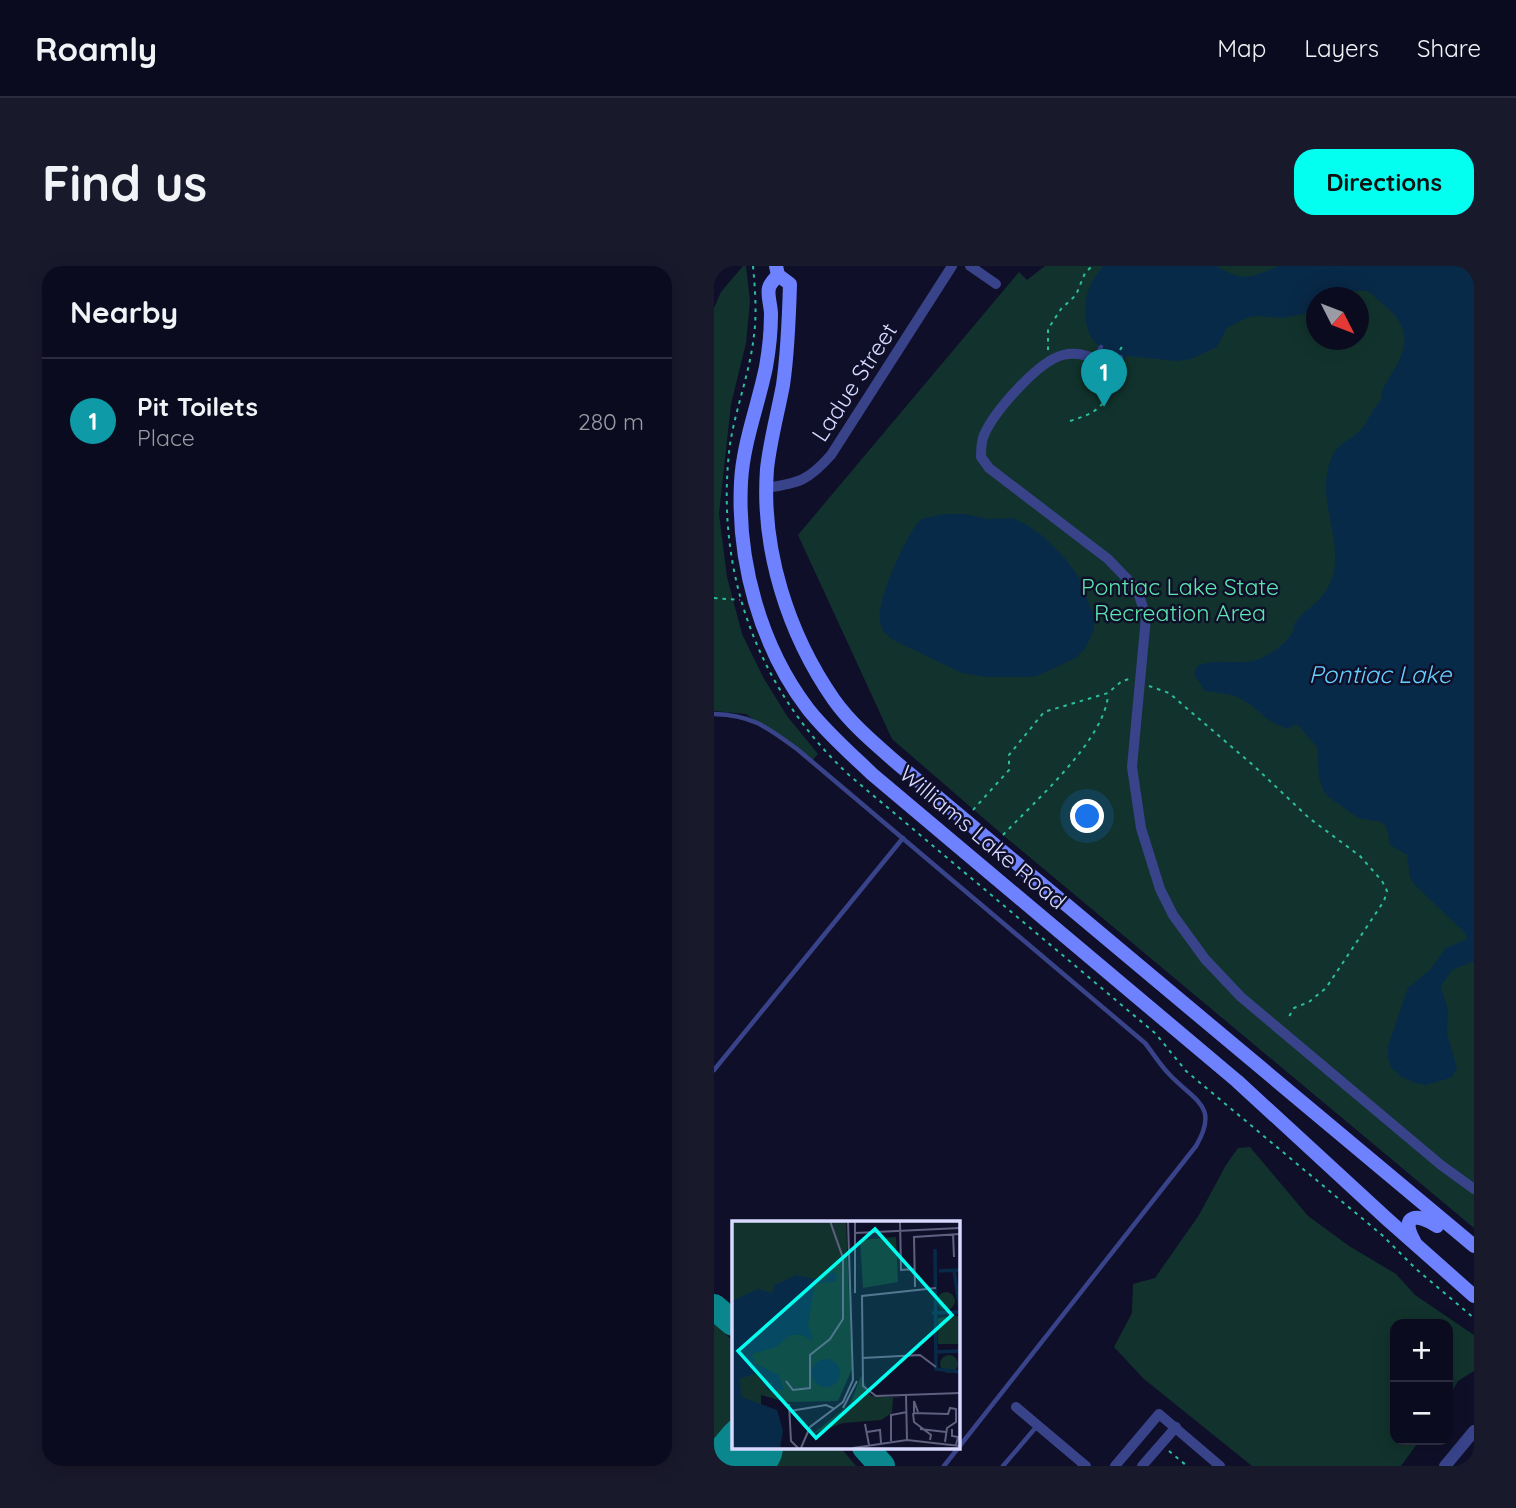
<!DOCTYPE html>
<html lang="en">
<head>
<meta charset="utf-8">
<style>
	:root { --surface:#0b0b1f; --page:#19192c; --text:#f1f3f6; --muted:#9a9ba4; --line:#2b2b3d; --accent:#03ffef }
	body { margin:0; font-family:Quicksand,sans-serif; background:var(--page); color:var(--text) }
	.controls { position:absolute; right:21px; bottom:21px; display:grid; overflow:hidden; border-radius:14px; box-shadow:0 4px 18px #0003 }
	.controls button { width:63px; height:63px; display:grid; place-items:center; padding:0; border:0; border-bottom:2px solid var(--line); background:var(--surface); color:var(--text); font:35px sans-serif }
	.compass { position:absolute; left:592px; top:21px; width:63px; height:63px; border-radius:50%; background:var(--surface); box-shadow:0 4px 18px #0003; rotate:132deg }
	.you { position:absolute; left:374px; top:551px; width:24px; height:24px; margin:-18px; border:5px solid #fff; border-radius:50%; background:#1a73e8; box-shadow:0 0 0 10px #1a73e833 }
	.badge { display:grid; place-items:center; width:46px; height:46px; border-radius:50%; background:var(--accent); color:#fff; font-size:23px; font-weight:700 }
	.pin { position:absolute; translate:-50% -58px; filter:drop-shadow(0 2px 4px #0008) }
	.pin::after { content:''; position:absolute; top:37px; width:24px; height:21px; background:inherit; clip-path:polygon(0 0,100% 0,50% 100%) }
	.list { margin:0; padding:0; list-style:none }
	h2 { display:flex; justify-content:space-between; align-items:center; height:91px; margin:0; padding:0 28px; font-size:30px }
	h2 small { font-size:23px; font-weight:400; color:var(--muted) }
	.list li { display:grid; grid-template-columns:46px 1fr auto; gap:21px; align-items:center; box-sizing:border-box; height:126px; padding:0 28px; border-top:2px solid var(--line) }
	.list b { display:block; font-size:26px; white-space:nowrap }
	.list p { margin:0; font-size:23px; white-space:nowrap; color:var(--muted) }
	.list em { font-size:23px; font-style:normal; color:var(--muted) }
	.map { position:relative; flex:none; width:760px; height:1200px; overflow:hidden; border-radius:21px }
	header { display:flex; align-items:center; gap:42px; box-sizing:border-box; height:98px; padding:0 35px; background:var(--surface); border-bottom:2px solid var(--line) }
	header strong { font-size:33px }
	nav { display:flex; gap:38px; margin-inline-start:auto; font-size:24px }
	.intro { display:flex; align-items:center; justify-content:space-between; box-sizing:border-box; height:168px; padding:0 42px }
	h1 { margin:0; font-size:49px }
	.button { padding:18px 32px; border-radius:21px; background:var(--accent); color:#111; font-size:24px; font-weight:700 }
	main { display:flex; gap:42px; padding:0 42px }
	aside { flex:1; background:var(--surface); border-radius:21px; box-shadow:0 4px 18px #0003 }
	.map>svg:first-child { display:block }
	.green { fill:#12332d; fill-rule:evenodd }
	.water { fill:#082a49 }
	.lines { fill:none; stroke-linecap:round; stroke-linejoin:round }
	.taxiway { stroke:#09878c; stroke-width:26 }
	.runway { stroke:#09878c; stroke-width:66 }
	.path { stroke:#2bbf9e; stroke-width:2; stroke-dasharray:3.5 5; stroke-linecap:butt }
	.service { stroke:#38438a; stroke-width:4.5 }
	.minor { stroke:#38438a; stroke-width:10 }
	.tertiary { stroke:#38438a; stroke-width:12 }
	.secondary { stroke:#6e82ff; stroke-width:14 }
	.labels { text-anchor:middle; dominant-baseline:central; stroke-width:5; stroke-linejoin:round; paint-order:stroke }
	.street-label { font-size:23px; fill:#d7d9ff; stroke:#0f0f29 }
	.park-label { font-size:23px; fill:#5de5ad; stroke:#0f0f29 }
	.water-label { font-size:24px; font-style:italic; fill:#65d1ff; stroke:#0f0f29 }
	.inset-river { fill:none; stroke:#082a49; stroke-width:3.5 }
	.inset-road { fill:none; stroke:#5f607f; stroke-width:2 }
	.view { fill:#03ffef; fill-opacity:0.15; stroke:#03ffef; stroke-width:3.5 }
	.inset-edge { fill:none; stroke:#d7d9ff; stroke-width:3.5 }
</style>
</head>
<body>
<header>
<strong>Roamly</strong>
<nav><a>Map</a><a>Layers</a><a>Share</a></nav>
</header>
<div class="intro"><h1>Find us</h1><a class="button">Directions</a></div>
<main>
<aside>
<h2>Nearby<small></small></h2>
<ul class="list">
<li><span class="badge" style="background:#0f9aa8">1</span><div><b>Pit Toilets</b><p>Place</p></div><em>280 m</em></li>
</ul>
</aside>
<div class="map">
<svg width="760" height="1200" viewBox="0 0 760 1200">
	<rect width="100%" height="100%" fill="#0f0f29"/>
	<g class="green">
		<polygon points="29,0 32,0 36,35 32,77 17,138 5,248 13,311 28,368 49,411 73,450 104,488 97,496 32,448 0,445 0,42 7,26"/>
		<path d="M331,0H760V962L289,569L178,473L84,269L305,6L313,14ZM603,32H645V74H603Z"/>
		<polygon points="536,881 594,950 635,980 682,1008 701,1029 760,1069 760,1105 744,1115 734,1132 734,1058 681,1058 681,1174 706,1174 687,1200 538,1200 430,1113 400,1081 418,1047 419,1018 441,1012 485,949 512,899 524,882"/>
		<polygon points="0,1057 19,1075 19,1164 0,1187"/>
		<polygon points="65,1181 126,1181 142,1200 49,1200"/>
	</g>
	<g class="water">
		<path d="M389,0H502C529,16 537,12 564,0H760V695L738,704L727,720L734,745L733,767L743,802L738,811L733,813L712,819L702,817L686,810L677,801L674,792V780L694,722L717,703L732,682L753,673L751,667L701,619L696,612L693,589L676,579L674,566L671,559L667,556L644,552L611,528L605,512L603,481L584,459L581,458L576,463C551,457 548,445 529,434C519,427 503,427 491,425L480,408L483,400C505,390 529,402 550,391C559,386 573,377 578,367C581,362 579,357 584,353C594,341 604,338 613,323C636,284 602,240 615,199C622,174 637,177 650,160C656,151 659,142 667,134C667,118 682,105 687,90C697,64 683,49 664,34C659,30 658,26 651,25C639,23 630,30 619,31C614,32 608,31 603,32L602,42L590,48L567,52L542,50L532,52L513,62L503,81L477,93L463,95L414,90L410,92C402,89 391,86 385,80C368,67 368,36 377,18C380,12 385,6 389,0Z"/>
		<path d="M230,248H252L273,253L298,252L310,257L330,271L350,291L371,320L373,334L380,348V365L370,384L360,393L325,409L316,411H273L248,407L179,374C173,369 167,364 166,356C162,335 192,268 207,253Z"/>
	</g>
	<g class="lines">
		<g class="taxiway">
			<polyline points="0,1041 19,1057"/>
			<polyline points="151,1181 168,1200"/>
		</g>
		<polyline class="runway" points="20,1200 36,1181"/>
		<g class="path">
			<path d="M39,0C41,22 43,47 40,69C36,106 22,141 16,178C0,304 43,423 135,509L442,768L472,805L668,969L701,1002L760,1052"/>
			<polyline points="334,84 334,63 347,43 362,29 371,7 378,0"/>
			<polyline points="406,84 410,77"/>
			<path d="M356,155C385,146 389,141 402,114"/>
			<polyline points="0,332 26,334"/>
			<polyline points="435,420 455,427 540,500 595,552 646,590 668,615 673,625 670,635 612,722 595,736 580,742 573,754"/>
			<polyline points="259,544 295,504 295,489 330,446 394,427 408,415 415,413"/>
			<path d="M289,569C320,536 392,473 394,428"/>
			<polyline points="455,1185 473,1200"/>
		</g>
		<g class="service">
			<polyline points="381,93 387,81"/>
			<polyline points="392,97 397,86"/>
			<polyline points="401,102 407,91"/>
			<path d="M0,448C38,449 53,461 83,483L431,777C439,787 446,799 455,808C480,835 506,839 482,880L230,1200"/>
			<polyline points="0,804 189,572"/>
			<polyline points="289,1200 323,1160"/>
		</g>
		<g class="minor">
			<polyline points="256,0 282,18"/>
			<path d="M406,104C388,96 370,84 349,89C324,95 280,146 270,169C267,176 267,184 267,191L275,202L394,293L423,323L432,351L418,501L427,562L446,623L459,649L491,693L527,731L727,899L760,923"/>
			<path d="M52,222C85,217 94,215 117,189L238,0"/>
			<polyline points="302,1141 372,1200"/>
			<polyline points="401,1200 445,1148 506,1200"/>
			<polyline points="428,1200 462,1161"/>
		</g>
		<polyline class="tertiary" points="731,1200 760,1165"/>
		<g class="secondary">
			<path d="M62,0L64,9L76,18C75,52 74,85 69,119C64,146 56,175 53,203C47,283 74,368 120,434C138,459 161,478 184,498L760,980"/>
			<path d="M64,9C62,12 56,17 55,22C53,29 57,40 57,48C57,66 55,84 52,101C44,140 29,177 27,216C23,295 46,380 94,443C113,467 136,487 158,508L523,815L673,953L760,1030"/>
			<path d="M700,975C685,948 704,947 723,960"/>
		</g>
	</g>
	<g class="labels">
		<g class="street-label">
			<text transform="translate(140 116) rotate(-57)">Ladue Street</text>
			<text transform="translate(269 571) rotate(40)">Williams Lake Road</text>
		</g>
		<g class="park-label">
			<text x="466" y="320">Pontiac Lake State<tspan x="466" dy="26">Recreation Area</tspan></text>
		</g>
		<g class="water-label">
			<text x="666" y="408">Pontiac Lake</text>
		</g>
	</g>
	<g transform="translate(18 955)">
		<rect width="228" height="228" fill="#0f0f29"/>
		<path d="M0,0H114L120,148L106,180L54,181L29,174V200L0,202ZM164,16L166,61L131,67L128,19ZM205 80a9 9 0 1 1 18 0a9 9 0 1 1-18 0ZM227,95V123H206V97ZM208 143a9 9 0 1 1 18 0a9 9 0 1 1-18 0ZM129,155L139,175L173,177H161L160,192L149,199L111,202L81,213L118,183Z" fill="#12332d"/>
		<path d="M100,50L105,54L104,60L83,63L76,103L81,120L70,114H58L44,126L20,133L22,142L47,154L52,169H36L25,152L7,158L10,176L45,189L51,210L48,227H0V80L26,68L40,72L43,64L64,54L92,60ZM80 152a14 14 0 1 1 28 0a14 14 0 1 1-28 0Z" fill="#082a49"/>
		<path class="inset-river" d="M203,28L204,148L228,151M222,49L228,89M207,50L228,49M200,92L228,91M202,131L228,130"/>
		<path class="inset-road" d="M123,0V72M168,0L169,49L182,48M123,12L228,7M221,13L222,36M183,66L182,16L228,13M204,67L130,75L131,165L144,175L228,172M130,137L188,134L204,146M54,160L61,169L78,167V134L98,118L111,98V37L98,0M174,174L175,219M57,183L59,220L66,227M111,187L125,160M58,190L94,184L103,188M186,191L182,180V192L216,193L218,187L224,188V201L215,207L213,221M181,192L182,201L199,214L198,219M133,203L137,224M188,208L214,211M220,208V215L226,216L224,224M135,211L148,209L149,222M159,220V194L175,191M69,227L78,206L111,181L121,159L116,0M121,227L175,219L228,225"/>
		<path class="view" d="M143,8L220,94L84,217L6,130Z"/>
		<rect width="228" height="228" class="inset-edge"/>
	</g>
</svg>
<div class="controls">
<button>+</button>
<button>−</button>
</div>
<svg class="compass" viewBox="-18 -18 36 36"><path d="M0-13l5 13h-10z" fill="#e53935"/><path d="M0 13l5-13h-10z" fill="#9a9ba4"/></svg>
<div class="you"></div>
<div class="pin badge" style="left:390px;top:141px;background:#0f9aa8">1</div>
</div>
</main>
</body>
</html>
